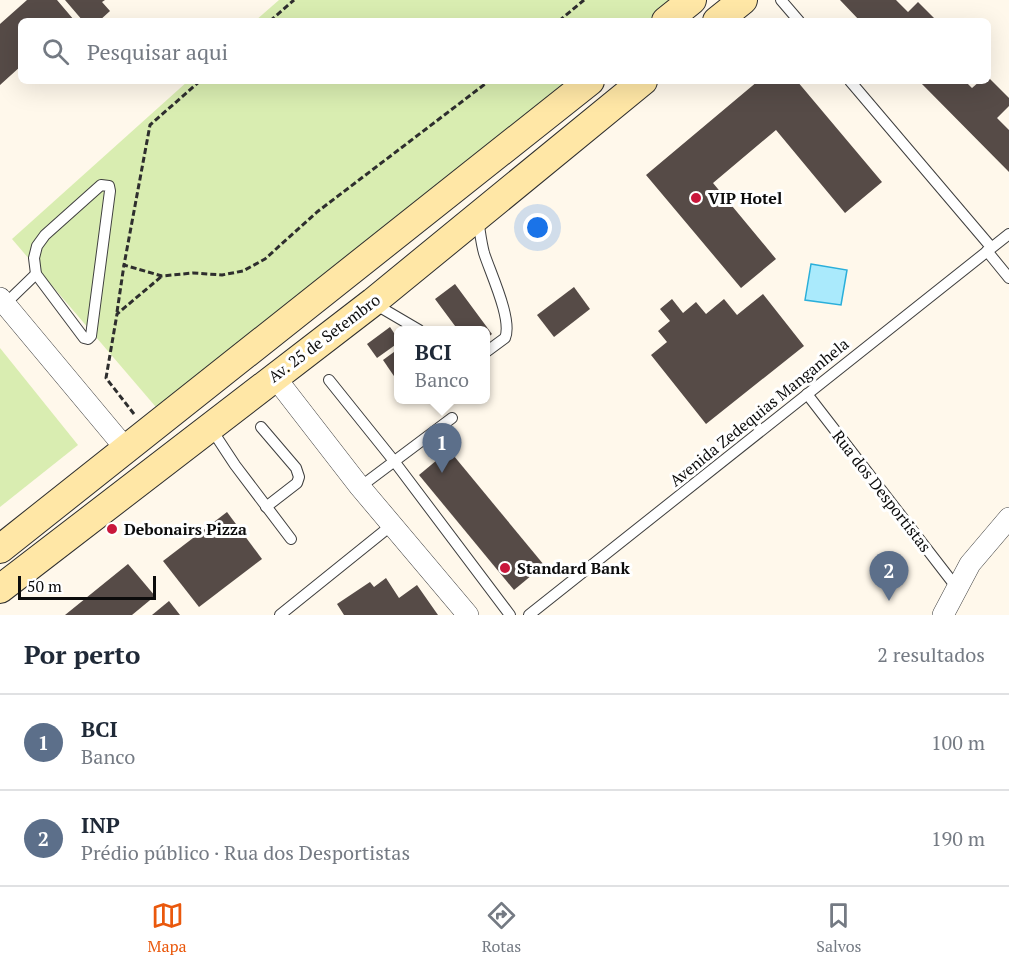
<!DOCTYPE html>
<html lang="pt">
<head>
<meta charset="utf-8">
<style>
	:root { --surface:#fff; --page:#f6f6f7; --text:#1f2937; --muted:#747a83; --line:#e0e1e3; --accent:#ea580c }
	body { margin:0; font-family:"PT Serif",serif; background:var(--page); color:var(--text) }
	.scale { position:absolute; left:18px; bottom:15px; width:138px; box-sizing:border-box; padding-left:6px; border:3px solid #0c0c0c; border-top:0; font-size:16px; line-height:21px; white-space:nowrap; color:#0c0c0c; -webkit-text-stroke:4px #fff; paint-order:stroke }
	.you { position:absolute; left:538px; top:228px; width:21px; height:21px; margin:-15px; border:4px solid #fff; border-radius:50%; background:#1a73e8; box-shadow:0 0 0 9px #1a73e833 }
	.badge { display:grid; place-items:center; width:39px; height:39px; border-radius:50%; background:var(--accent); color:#fff; font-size:20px; font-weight:700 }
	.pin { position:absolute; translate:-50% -50px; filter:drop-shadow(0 2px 3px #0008) }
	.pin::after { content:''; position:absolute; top:32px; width:21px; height:18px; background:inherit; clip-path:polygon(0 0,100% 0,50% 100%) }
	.popup { position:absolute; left:394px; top:326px; width:96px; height:78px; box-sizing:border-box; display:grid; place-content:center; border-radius:9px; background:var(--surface); filter:drop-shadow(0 2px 4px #0005); font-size:20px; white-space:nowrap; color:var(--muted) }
	.popup b { font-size:22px; color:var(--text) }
	.popup::after { content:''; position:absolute; left:50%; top:100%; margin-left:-12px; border:12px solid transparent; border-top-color:var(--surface) }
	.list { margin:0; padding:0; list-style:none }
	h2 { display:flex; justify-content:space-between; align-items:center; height:78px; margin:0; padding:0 24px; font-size:26px }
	h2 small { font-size:20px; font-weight:400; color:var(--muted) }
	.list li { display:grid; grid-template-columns:39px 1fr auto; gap:18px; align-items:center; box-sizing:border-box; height:96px; padding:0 24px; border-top:2px solid var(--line) }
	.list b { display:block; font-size:22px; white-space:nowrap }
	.list p { margin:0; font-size:20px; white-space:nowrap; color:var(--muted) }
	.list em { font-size:20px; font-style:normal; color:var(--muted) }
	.icon { flex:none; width:33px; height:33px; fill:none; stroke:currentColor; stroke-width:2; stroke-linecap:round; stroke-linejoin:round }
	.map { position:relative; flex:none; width:1009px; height:615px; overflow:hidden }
	.search { position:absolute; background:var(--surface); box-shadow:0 6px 24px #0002; left:18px; right:18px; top:18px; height:66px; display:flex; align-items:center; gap:15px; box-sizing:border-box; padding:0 21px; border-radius:9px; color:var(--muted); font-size:22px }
	.sheet { height:270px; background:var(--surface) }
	nav { display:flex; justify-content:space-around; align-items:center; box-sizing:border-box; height:84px; border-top:2px solid var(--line); background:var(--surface); font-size:16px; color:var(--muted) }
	nav a { display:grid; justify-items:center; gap:3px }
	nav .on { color:var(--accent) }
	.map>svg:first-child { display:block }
	.green { fill:#d9edb1 }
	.water { fill:#aaeafc; stroke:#2aafda; stroke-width:1.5 }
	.building { fill:#564b47 }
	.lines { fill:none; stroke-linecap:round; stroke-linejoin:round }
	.lane-casing { stroke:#3f3f3f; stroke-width:12 }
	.street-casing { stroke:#3f3f3f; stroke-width:22 }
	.secondary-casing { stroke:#2e2e2e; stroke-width:30 }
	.path { stroke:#2e2e2e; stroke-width:3; stroke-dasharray:6 3; stroke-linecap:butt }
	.lane { stroke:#fff; stroke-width:10 }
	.street { stroke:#fff; stroke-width:21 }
	.secondary { stroke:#ffe7a6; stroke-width:28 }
	.poi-dot { fill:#c9173b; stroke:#fff; stroke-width:2 }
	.labels { text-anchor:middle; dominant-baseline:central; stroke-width:6; stroke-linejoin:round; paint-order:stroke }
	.poi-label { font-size:16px; font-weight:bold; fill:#0c0c0c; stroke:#fff; text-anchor:start }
	.street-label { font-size:16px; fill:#0c0c0c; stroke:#fff }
</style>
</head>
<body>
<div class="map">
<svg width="1009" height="615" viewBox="0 0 1009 615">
	<rect width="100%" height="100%" fill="#fff8eb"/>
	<g class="green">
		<polygon points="279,0 676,0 650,21 255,21"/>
		<polygon points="188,81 575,81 161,413 12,239"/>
		<polygon points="0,348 78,445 0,507"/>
	</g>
	<polygon class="water" points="811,264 847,270 841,305 805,300"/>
	<g class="building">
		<polygon points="27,0 57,0 74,20 21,21 21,66 0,85 0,24"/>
		<polygon points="65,0 105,0 102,2 110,11 99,21 83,21"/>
		<polygon points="840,0 896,0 908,12 918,2 937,21 860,21"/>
		<polygon points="988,77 1009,98 1009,106 997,118 1009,130 1009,172 919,81 965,81 972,88 980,81 988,81"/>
		<polygon points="758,81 797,81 882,182 845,213 776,130 713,183 776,259 741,288 646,175"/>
		<polygon points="455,284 492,334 486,339 486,330 458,330 435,299"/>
		<polygon points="574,287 590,309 554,337 537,315"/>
		<polygon points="763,294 804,346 706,424 651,355 667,342 658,331 670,321 660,309 672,299 683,313 696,302 706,314 724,299 737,315"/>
		<polygon points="390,327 398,339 398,343 377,358 367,344"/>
		<polygon points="398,349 398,382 383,360"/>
		<polygon points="449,450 544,565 514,590 419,475"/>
		<polygon points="227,512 262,559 199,607 163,561"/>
		<polygon points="128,564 155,596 132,615 65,615"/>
		<polygon points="386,578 399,598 417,585 438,615 344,615 337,604 370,582 374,587"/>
		<polygon points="169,601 180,615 152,615"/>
	</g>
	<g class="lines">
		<defs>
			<g id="lane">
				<polyline points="781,0 799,21"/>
				<polyline points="850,81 991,247"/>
				<polygon points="101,185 109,186 110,191 91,336 88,339 84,338 36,274 34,258 37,246 45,235"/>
				<path d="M478,220C480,231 481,242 484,253C490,272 513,320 505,338L486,352"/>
				<polyline points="987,251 1009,278"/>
				<polyline points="373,303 419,330"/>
				<polyline points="5,304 36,274"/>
				<polyline points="329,380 394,461 510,615"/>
				<polyline points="807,394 957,588"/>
				<polyline points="210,427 235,465 291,539"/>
				<polyline points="261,427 296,468 299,477 297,483 266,507"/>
				<polyline points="360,487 452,418"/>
				<polyline points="280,615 393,524"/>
				<polyline points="529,615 1009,234"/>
			</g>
			<g id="street">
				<polyline points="0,298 126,449"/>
				<polyline points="274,376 360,487 468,615"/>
				<polyline points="943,615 970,564 1009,518"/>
			</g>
			<g id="secondary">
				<polyline points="666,21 692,0"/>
				<polyline points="717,21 743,0"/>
				<polyline points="0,549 590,81"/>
				<polyline points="0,589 373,302 643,81"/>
			</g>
		</defs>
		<use href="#lane" class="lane-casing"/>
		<use href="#street" class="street-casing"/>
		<use href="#secondary" class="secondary-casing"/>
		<g class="path">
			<polyline points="270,21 294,0"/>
			<polyline points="559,21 584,0"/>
			<polyline points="200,81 150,125 124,265 162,276 193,273 222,275 243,271 265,259 317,212 489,81"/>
			<polyline points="117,312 124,265"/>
			<polyline points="134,414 106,378 117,314 162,276"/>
		</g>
		<use href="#lane" class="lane"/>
		<use href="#street" class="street"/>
		<use href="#secondary" class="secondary"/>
	</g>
	<g class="poi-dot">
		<circle cx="696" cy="198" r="6"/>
		<circle cx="112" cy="529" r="6"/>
		<circle cx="505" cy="568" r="6"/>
	</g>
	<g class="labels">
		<g class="poi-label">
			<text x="708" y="198">VIP Hotel</text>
			<text x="124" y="529">Debonairs Pizza</text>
			<text x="517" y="568">Standard Bank</text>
		</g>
		<g class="street-label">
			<text transform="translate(324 338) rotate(-37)">Av. 25 de Setembro</text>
			<text transform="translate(759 412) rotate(-39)">Avenida Zedequias Manganhela</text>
			<text transform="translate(882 491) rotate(52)">Rua dos Desportistas</text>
		</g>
	</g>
</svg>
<div class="scale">50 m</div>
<div class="you"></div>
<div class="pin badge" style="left:442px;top:473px;background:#5c6f8a">1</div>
<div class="popup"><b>BCI</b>Banco</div>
<div class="pin badge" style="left:889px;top:601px;background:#5c6f8a">2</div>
<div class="search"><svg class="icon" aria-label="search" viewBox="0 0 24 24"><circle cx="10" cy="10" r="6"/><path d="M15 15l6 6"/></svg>Pesquisar aqui</div>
</div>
<section class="sheet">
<h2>Por perto<small>2 resultados</small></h2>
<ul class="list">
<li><span class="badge" style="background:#5c6f8a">1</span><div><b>BCI</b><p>Banco</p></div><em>100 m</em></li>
<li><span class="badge" style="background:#5c6f8a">2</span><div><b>INP</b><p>Prédio público · Rua dos Desportistas</p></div><em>190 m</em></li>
</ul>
</section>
<nav>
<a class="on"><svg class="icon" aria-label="map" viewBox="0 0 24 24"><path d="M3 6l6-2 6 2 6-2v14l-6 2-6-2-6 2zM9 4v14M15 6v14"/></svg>Mapa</a>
<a><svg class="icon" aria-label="directions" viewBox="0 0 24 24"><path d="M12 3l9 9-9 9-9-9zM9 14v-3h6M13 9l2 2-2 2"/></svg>Rotas</a>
<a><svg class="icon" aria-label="saved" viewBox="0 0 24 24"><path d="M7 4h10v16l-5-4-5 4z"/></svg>Salvos</a>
</nav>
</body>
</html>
